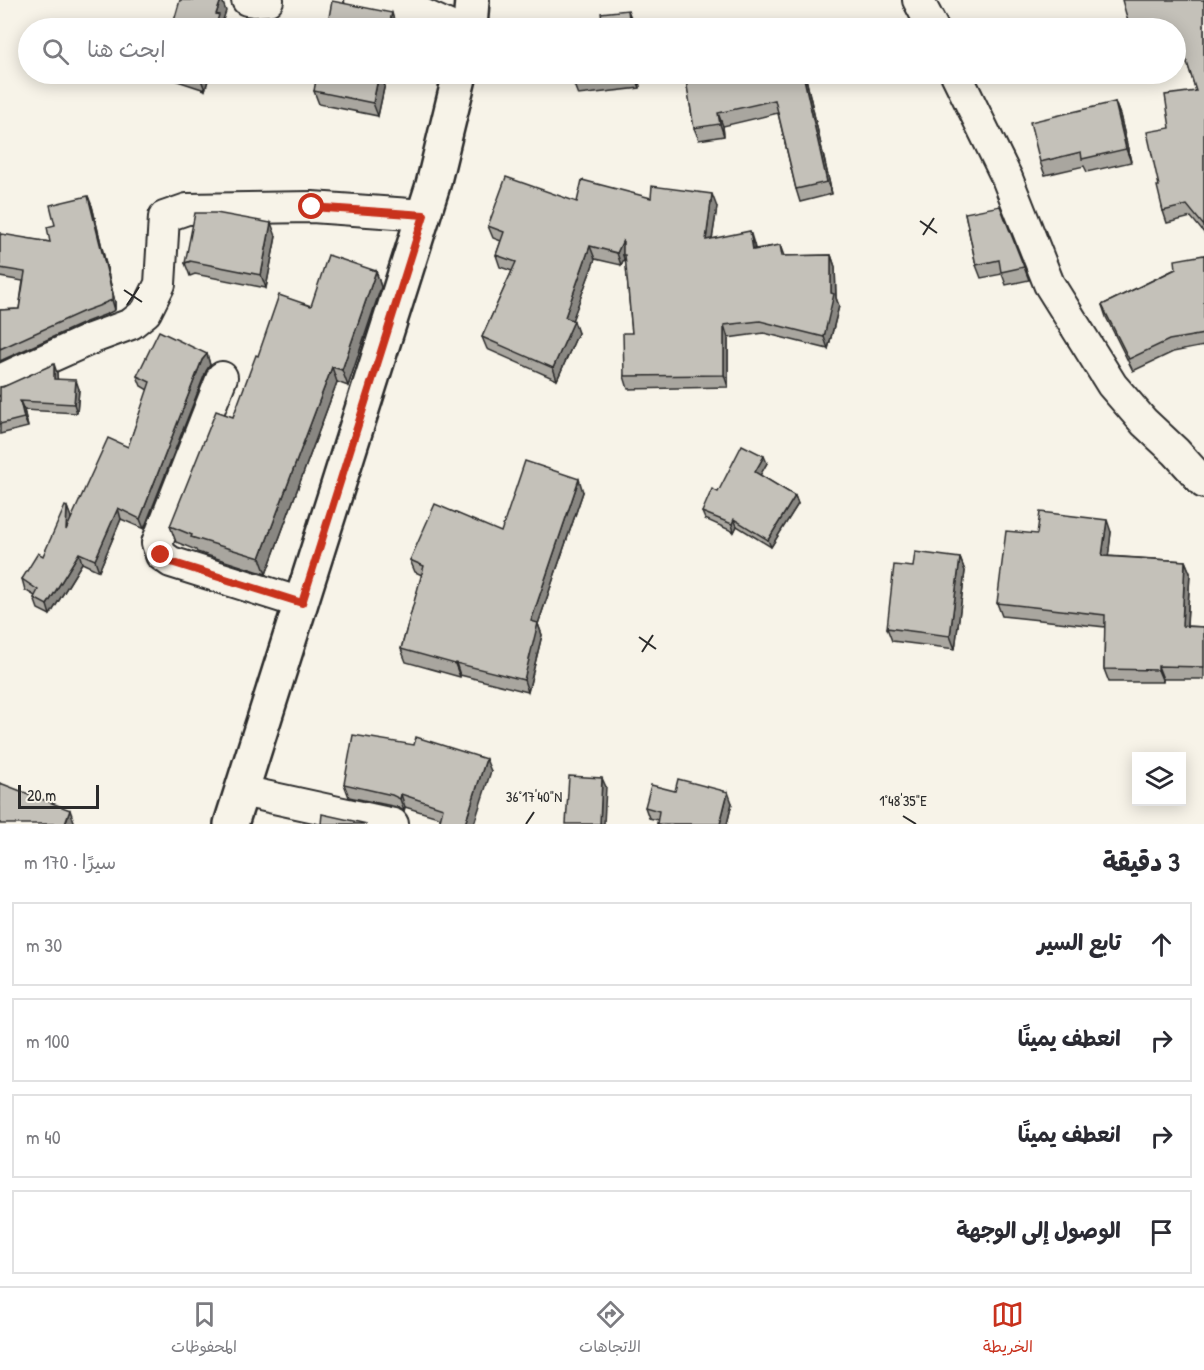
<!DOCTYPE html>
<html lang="ar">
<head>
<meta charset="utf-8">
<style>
	:root { --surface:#fff; --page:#f7f7f7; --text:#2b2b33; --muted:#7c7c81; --line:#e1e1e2; --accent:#c8321e }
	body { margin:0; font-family:"Patrick Hand","Playpen Sans Arabic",sans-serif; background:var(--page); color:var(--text); direction:rtl }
	.controls { position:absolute; right:18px; bottom:18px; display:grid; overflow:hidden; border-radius:0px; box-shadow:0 3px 15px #0003 }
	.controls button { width:54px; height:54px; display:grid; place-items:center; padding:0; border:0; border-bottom:2px solid var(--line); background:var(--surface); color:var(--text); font:30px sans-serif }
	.scale { position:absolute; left:18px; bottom:15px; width:81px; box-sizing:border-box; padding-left:6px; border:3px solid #2b2b2b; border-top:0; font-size:16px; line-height:21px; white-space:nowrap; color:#2b2b2b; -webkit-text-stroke:4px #f7f3e8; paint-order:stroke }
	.stop { position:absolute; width:18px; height:18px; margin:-14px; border:4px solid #c8321e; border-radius:50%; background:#fff }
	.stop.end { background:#c8321e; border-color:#fff; box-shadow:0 2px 6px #0008 }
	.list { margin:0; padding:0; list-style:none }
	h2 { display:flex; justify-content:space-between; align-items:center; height:78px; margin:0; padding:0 24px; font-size:26px }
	h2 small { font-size:20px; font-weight:400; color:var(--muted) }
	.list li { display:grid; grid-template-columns:39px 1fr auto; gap:18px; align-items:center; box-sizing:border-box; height:84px; margin:0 12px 12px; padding:0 12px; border:2px solid var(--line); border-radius:0px }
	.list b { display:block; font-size:22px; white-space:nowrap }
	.list em { font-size:20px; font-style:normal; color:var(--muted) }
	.icon { flex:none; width:33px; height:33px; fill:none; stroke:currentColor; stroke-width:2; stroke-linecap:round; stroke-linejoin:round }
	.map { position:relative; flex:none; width:1204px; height:824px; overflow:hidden; direction:ltr }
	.search { position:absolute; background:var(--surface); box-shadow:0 3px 15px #0003; left:18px; right:18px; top:18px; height:66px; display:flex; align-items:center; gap:15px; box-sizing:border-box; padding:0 21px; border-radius:33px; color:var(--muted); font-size:22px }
	.sheet { height:462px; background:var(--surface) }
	nav { display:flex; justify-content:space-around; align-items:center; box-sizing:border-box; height:84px; border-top:2px solid var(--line); background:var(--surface); font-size:16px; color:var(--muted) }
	nav a { display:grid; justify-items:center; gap:3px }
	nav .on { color:var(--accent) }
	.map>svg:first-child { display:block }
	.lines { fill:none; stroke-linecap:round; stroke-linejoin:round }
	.minor-casing { stroke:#2b2b2b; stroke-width:34 }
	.major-casing { stroke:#2b2b2b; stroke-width:38 }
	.minor { stroke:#f7f3e8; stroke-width:30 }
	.major { stroke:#f7f3e8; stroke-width:33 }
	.wall { fill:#a9a69f; stroke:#2b2b2b; stroke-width:1.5 }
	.shaded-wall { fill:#898782; stroke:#2b2b2b; stroke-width:1.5 }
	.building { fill:#c4c1b9; stroke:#2b2b2b; stroke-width:1.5 }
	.route { stroke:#c8321e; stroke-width:8 }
	.ticks { fill:none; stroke:#2b2b2b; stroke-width:2 }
	.ticks-label { font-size:15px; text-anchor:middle; fill:#2b2b2b; stroke:#f7f3e8; stroke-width:5; stroke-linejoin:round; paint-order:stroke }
</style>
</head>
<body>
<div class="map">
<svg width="1204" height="824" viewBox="0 0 1204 824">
	<rect width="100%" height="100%" fill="#f7f3e8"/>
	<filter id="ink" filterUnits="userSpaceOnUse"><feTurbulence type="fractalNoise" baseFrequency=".0167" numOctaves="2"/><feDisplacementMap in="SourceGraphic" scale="12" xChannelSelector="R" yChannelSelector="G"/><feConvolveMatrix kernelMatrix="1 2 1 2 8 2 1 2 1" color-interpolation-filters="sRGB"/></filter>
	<g filter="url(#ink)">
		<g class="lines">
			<defs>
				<g id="minor">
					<polyline points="247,0 255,1 268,0"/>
					<polyline points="360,0 391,4 420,13 453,28"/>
					<polyline points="918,0 933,28"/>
					<polyline points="956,74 1007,178 1049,284 1112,385 1144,422 1176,452 1204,483"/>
					<polyline points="222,377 157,543 161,555 171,562 301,603"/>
					<polyline points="0,380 17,372 93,338 131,324 146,312 160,284 164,217 187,209 312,207 424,215"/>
					<polyline points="242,791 393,824"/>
				</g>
				<g id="major">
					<polyline points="470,28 472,0"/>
					<polyline points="231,824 433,185 460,74"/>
				</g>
			</defs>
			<use href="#minor" class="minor-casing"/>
			<use href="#major" class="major-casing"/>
			<use href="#minor" class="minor"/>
			<use href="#major" class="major"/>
		</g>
		<g class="wall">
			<polygon points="1204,0 1204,233 1191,217 1167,223 1163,211 1159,186 1170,128 1196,91 1185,55 1176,58 1176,28"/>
			<polygon points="164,74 210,74 205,90 165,77"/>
			<polygon points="387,74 378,116 319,104 314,91"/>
			<polygon points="572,74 638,74 640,88 578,95 573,82"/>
			<polygon points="685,74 805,74 832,194 800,202 796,189 778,113 723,126 724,136 699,140 694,128"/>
			<polygon points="1115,102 1120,115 1131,162 1087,172 1084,166 1045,175 1040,162"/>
			<polygon points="651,198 717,207 712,239 754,244 755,249 780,245 784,256 831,255 835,267 836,298 839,306 828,349 764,333 728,338 728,387 628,389 624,376 632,333 626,264 624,259 621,265 595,259 572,320 578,333 557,380 487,349 482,337 512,271 500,267 496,255 501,241 493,238 488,226 577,202"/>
			<polygon points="92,206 115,302 115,310 107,314 86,322 0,361 0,310 19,309 23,281 0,277 0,232 0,235 50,242 55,225"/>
			<polygon points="965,213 1024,267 1029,280 1006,285 1002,274 981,278 976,265"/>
			<polygon points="276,236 266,288 195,274 190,276 185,263"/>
			<polygon points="1204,255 1204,346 1173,352 1133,371 1106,317 1102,305"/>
			<polygon points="376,271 381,287 348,386 337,382 266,574 197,552 196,550 176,542 170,526 233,417 258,356 311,306"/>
			<polygon points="207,354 210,365 206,371 144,529 121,519 99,571 82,563 50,615 38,609 34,598 35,596 25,590 22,579 43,556 67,507 71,519 128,447 148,390 141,386 137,376"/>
			<polygon points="57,373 57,379 79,389 77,413 24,410 28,427 0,434 0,387"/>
			<polygon points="767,463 760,475 795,496 798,504 771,547 737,526 734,532 705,519 702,512 718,492"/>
			<polygon points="583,492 538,624 542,635 528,692 460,675 460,677 406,662 401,649 422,575 415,572 410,560 501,532"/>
			<polygon points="1111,532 1108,556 1185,561 1190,573 1187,626 1204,627 1204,679 1163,679 1163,682 1109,682 1104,669 1105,627 1002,616 997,603 1037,534"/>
			<polygon points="960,558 965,571 955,649 892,641 887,628 913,567"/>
			<polygon points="491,771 441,818 405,807 404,811 397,807 349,797 344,784"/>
			<polygon points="675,791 732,803 727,824 657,824 658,820 649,818 645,807"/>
		</g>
		<g class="shaded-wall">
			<polygon points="221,0 222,0 226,11 222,23 224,28 215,28 216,14"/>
			<polygon points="628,10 633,23 634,28 630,28"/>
			<polygon points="392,13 396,26 396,28 388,28"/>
			<polygon points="201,74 210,74 205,90 200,77"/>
			<polygon points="379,74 387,74 378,116 373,103"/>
			<polygon points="635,74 638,74 640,88 635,75"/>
			<polygon points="803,74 805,74 832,194 827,182"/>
			<polygon points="1115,102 1120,115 1131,162 1126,149"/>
			<polygon points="718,113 723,126 724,136 720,124"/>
			<polygon points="712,194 717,207 710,252 706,240"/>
			<polygon points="88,196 92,206 115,302 115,310 112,300"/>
			<polygon points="271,223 276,236 266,288 261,275"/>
			<polygon points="750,231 754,244 757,262 753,250"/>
			<polygon points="623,240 623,255 624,259 621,265 617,253"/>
			<polygon points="590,246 595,259 569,329 565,317"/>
			<polygon points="831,255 835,267 836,298 839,306 828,349 824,337 831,293"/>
			<polygon points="376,271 381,287 348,386 342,370"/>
			<polygon points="574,321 578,333 557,380 553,368"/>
			<polygon points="724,325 728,338 728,387 724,375"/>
			<polygon points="207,354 210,365 206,371 144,529 140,519 202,360"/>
			<polygon points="54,364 57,373 58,388 54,379"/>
			<polygon points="332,367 337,382 266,574 260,558"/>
			<polygon points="76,380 79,389 77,413 74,404"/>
			<polygon points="20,401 24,410 28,427 24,418"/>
			<polygon points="764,456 767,463 758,479 755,472"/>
			<polygon points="579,479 583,492 538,624 542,635 528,692 524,680 531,621"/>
			<polygon points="795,496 798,504 771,547 768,540"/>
			<polygon points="67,507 71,517 69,540 66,530"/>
			<polygon points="118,508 121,519 99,571 95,560"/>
			<polygon points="734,519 737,526 734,532 732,524"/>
			<polygon points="1107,520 1111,532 1107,568 1102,556"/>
			<polygon points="79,553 82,563 50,615 47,605"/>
			<polygon points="960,558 965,571 955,649 950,636"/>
			<polygon points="1185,561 1190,573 1186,639 1182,626"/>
			<polygon points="456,663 460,675 460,677 455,664"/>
			<polygon points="1158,666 1163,679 1163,682 1158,670"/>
			<polygon points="486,759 491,771 474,824 465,824"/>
			<polygon points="602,778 606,787 604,824 600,824"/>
			<polygon points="728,792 732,803 727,824 720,824"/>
			<polygon points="401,794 405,807 404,811 400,799"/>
			<polygon points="70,810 75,824 65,824"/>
		</g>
		<g class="building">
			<polygon points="180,0 221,0 216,14 219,15 215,28 172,28"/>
			<polygon points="1122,0 1204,0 1204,226 1187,205 1163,211 1157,186 1159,186 1147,132 1170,128 1165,95 1196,91 1181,43 1176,45 1176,28 1130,28"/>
			<polygon points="332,1 392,13 388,28 327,28"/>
			<polygon points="628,10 630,28 603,28 601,13"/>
			<polygon points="190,74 201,74 200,77"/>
			<polygon points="317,74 379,74 373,103 314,91"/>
			<polygon points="572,74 635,74 635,75 573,82"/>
			<polygon points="685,74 803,74 827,182 796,189 775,100 718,113 720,124 694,128"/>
			<polygon points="1115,102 1126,149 1082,159 1081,152 1040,162 1030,122"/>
			<polygon points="506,177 577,202 582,180 651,198 652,186 712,194 706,240 750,231 753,250 780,245 782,256 831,255 831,293 834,294 824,337 760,321 724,325 724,375 624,376 623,333 632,333 625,255 623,255 623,240 617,253 590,246 565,317 574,321 553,368 482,337 516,262 496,255 504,232 488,226"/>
			<polygon points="88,196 112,292 112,300 102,304 104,304 82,312 0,349 0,310 19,309 25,272 0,268 0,235 2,234 50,242 47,227 55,225 50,205"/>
			<polygon points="1000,206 1024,267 1001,272 999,260 976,265 965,213"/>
			<polygon points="195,213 216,213 271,223 261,275 190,261 185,263"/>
			<polygon points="328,255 376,271 342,370 332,367 260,558 191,537 192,535 170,526 216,411 233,417 256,355 258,356 279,295 311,306"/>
			<polygon points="1204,255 1204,334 1169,340 1129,359 1102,305 1176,269 1175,260"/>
			<polygon points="159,331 207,354 202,360 140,519 118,508 95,560 79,553 47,605 34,598 38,590 22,579 38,553 43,556 65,506 67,507 66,530 108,438 128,447 150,382 137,376"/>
			<polygon points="54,364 54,379 76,380 74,404 20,401 24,418 0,424 0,387 3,387"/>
			<polygon points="742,445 764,456 755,472 795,496 768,540 734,519 732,524 702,512 712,489 718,492"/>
			<polygon points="525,461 579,479 531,621 538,623 524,680 456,663 455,664 401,649 424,566 410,560 435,504 501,532"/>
			<polygon points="1040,512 1107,520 1102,556 1185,561 1182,626 1204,627 1204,667 1158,666 1158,670 1104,669 1105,615 997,603 1006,531 1037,534"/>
			<polygon points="915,552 960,558 950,636 887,628 894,565 913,567"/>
			<polygon points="353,735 414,745 416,737 486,759 465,824 439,824 443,808 401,794 400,799 392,795 344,784"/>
			<polygon points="569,776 602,778 600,824 566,824"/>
			<polygon points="678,779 728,792 720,824 657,824 659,811 645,807 651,785 675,791"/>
			<polygon points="0,783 70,810 65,824 0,824"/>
			<polygon points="322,814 367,824 321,824"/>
		</g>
	</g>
	<g class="lines" filter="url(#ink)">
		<polyline class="route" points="161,555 171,562 302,603 424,215 312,207"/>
	</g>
	<path class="ticks" d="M920,221L937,233M923,235L934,218M124,290L142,302M127,305L139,287M639,637L656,649M642,652L653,635M903,816L916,824M526,824L534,812"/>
	<g class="ticks-label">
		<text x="534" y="802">36°17'40"N</text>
		<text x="903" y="806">1°48'35"E</text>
	</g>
</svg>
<div class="controls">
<button><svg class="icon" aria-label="layers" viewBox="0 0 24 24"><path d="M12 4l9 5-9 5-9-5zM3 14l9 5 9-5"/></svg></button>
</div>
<div class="scale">20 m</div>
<div class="stop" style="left:312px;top:207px"></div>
<div class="stop end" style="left:161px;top:555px"></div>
<div class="search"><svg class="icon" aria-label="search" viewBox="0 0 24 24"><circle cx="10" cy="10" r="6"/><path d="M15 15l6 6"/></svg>ابحث هنا</div>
</div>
<section class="sheet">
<h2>3 دقيقة<small>سيرًا · 170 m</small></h2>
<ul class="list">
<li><svg class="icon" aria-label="ahead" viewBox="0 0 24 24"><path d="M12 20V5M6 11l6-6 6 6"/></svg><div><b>تابع السير</b></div><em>30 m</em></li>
<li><svg class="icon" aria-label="right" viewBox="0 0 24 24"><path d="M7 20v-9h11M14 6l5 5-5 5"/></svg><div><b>انعطف يمينًا</b></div><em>100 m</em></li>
<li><svg class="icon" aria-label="right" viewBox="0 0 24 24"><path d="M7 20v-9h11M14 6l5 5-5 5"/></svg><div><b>انعطف يمينًا</b></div><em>40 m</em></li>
<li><svg class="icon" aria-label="arrive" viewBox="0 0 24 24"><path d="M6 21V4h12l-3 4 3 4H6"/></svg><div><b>الوصول إلى الوجهة</b></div></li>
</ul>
</section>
<nav>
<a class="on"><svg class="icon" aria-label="map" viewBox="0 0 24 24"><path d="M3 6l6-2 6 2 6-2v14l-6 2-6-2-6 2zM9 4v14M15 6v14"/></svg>الخريطة</a>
<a><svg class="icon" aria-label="directions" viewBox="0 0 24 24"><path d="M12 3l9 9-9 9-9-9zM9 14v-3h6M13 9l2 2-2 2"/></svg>الاتجاهات</a>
<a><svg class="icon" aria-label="saved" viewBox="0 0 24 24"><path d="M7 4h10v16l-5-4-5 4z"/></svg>المحفوظات</a>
</nav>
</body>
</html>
